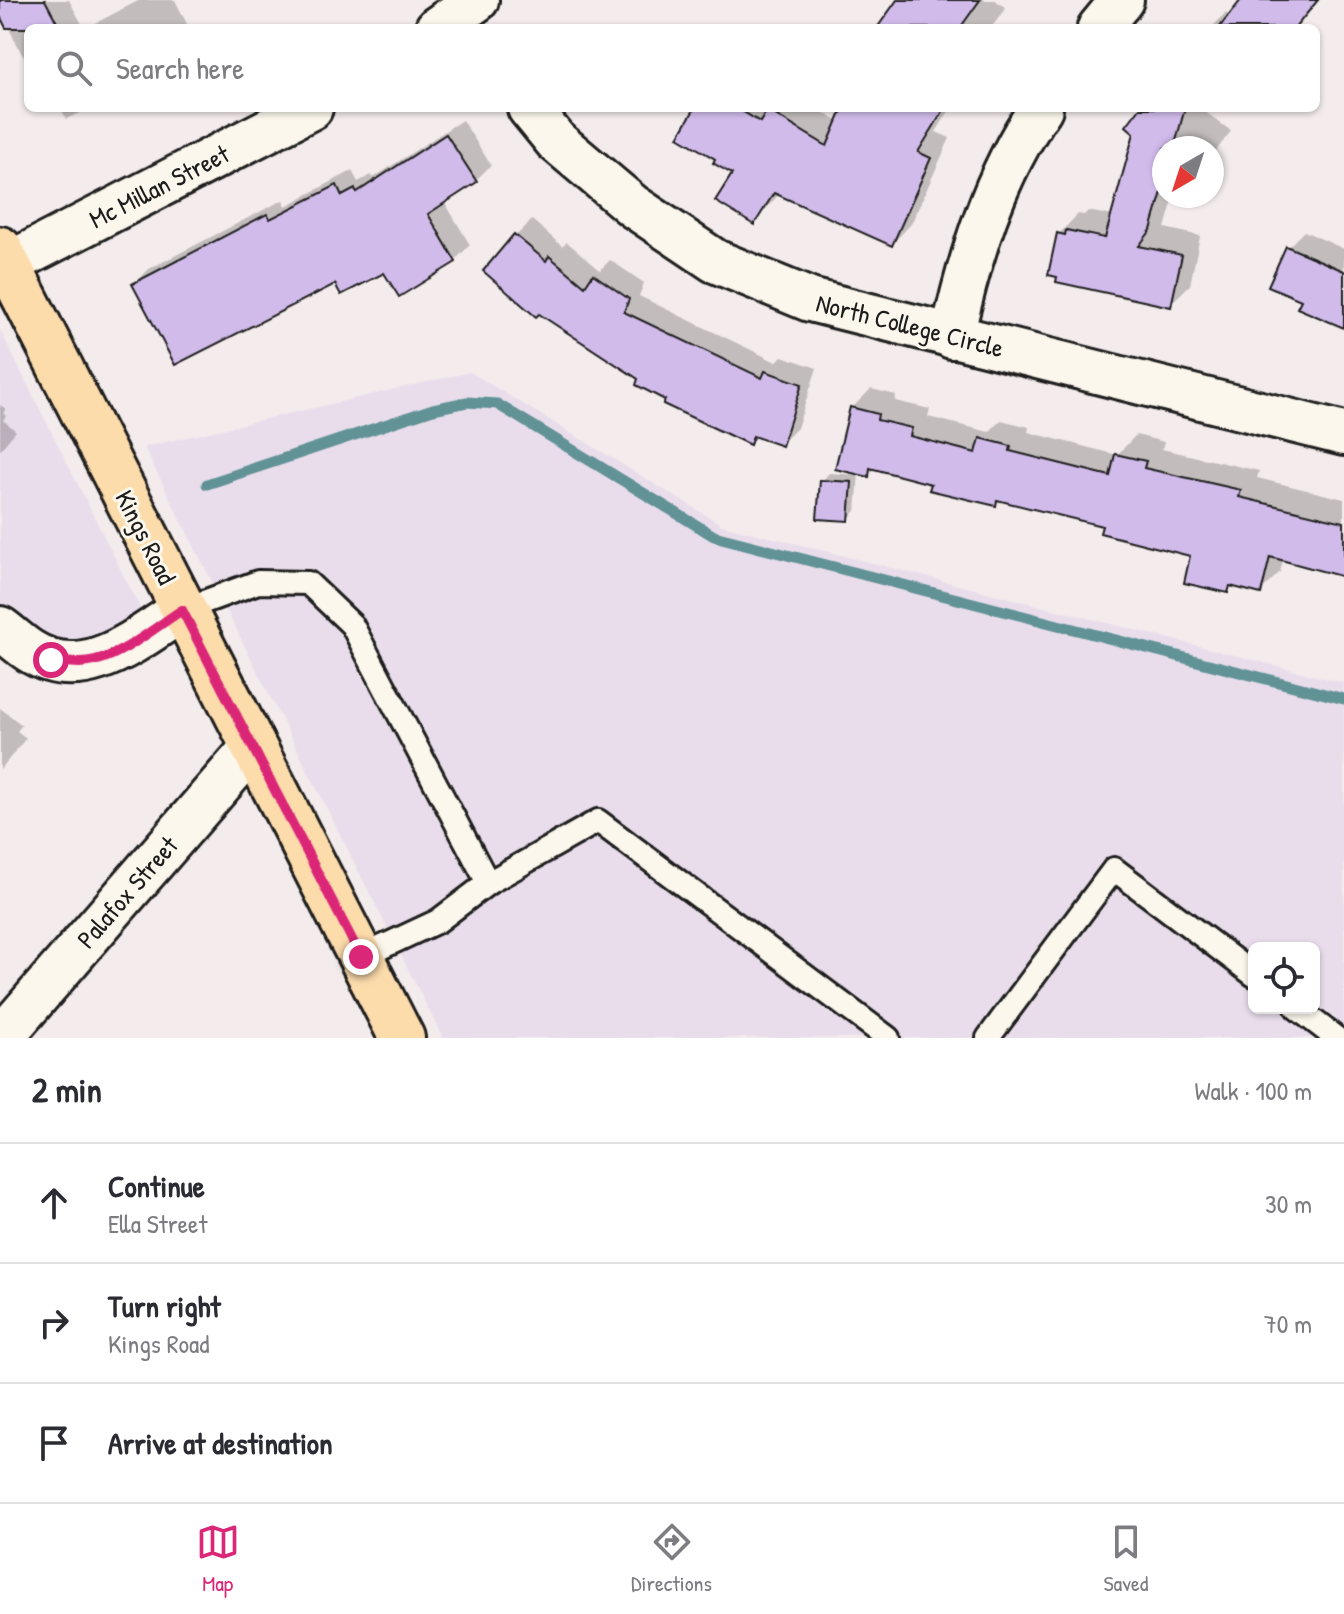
<!DOCTYPE html>
<html lang="en">
<head>
<meta charset="utf-8">
<style>
	:root { --surface:#fff; --page:#f7f7f7; --text:#2b2b33; --muted:#7c7c81; --line:#e1e1e2; --accent:#db2777 }
	body { margin:0; font-family:"Patrick Hand",sans-serif; background:var(--page); color:var(--text) }
	.controls { position:absolute; right:24px; bottom:24px; display:grid; overflow:hidden; border-radius:12px; box-shadow:0 2px 6px #0004 }
	.controls button { width:72px; height:72px; display:grid; place-items:center; padding:0; border:0; border-bottom:2px solid var(--line); background:var(--surface); color:var(--text); font:40px sans-serif }
	.compass { position:absolute; left:1152px; top:136px; width:72px; height:72px; border-radius:50%; background:var(--surface); box-shadow:0 2px 6px #0004; rotate:219deg }
	.stop { position:absolute; width:24px; height:24px; margin:-18px; border:6px solid #db2777; border-radius:50%; background:#fff }
	.stop.end { background:#db2777; border-color:#fff; box-shadow:0 2px 8px #0008 }
	.list { margin:0; padding:0; list-style:none }
	h2 { display:flex; justify-content:space-between; align-items:center; height:104px; margin:0; padding:0 32px; font-size:34px }
	h2 small { font-size:26px; font-weight:400; color:var(--muted) }
	.list li { display:grid; grid-template-columns:52px 1fr auto; gap:24px; align-items:center; box-sizing:border-box; height:120px; padding:0 32px; border-top:2px solid var(--line) }
	.list b { display:block; font-size:30px; white-space:nowrap }
	.list p { margin:0; font-size:26px; white-space:nowrap; color:var(--muted) }
	.list em { font-size:26px; font-style:normal; color:var(--muted) }
	.icon { flex:none; width:44px; height:44px; fill:none; stroke:currentColor; stroke-width:2; stroke-linecap:round; stroke-linejoin:round }
	.map { position:relative; flex:none; width:1344px; height:1038px; overflow:hidden }
	.search { position:absolute; background:var(--surface); box-shadow:0 2px 6px #0004; left:24px; right:24px; top:24px; height:88px; display:flex; align-items:center; gap:20px; box-sizing:border-box; padding:0 28px; border-radius:12px; color:var(--muted); font-size:30px }
	.sheet { height:464px; background:var(--surface) }
	nav { display:flex; justify-content:space-around; align-items:center; box-sizing:border-box; height:112px; border-top:2px solid var(--line); background:var(--surface); font-size:22px; color:var(--muted) }
	nav a { display:grid; justify-items:center; gap:4px }
	nav .on { color:var(--accent) }
	.map>svg:first-child { display:block }
	.built { fill:#e9ddec; fill-rule:evenodd }
	.shadow { fill:#0003 }
	.lines { fill:none; stroke-linecap:round; stroke-linejoin:round }
	.stream { stroke:#619296; stroke-width:11 }
	.building { fill:#d1bbeb; stroke:#1c1c1c; stroke-width:2 }
	.service-casing { stroke:#1c1c1c; stroke-width:28 }
	.minor-casing { stroke:#1c1c1c; stroke-width:48 }
	.primary-casing { stroke:#1c1c1c; stroke-width:50 }
	.service { stroke:#fbf7ec; stroke-width:22 }
	.minor { stroke:#fbf7ec; stroke-width:42 }
	.primary { stroke:#fddcac; stroke-width:44 }
	.route { stroke:#db2777; stroke-width:10 }
	.labels { text-anchor:middle; dominant-baseline:central; stroke-width:6; stroke-linejoin:round; paint-order:stroke }
	.street-label { font-size:26px; fill:#1c1c1c; stroke:#fbf7ec }
</style>
</head>
<body>
<div class="map">
<svg width="1344" height="1038" viewBox="0 0 1344 1038">
	<rect width="100%" height="100%" fill="#f3ebec"/>
	<filter id="ink" filterUnits="userSpaceOnUse"><feTurbulence type="fractalNoise" baseFrequency=".0125" numOctaves="2"/><feDisplacementMap in="SourceGraphic" scale="16" xChannelSelector="R" yChannelSelector="G"/><feConvolveMatrix kernelMatrix="1 2 1 2 8 2 1 2 1" color-interpolation-filters="sRGB"/></filter>
	<g filter="url(#ink)">
		<g class="built">
			<polygon points="0,330 141,610 94,639 66,645 41,638 0,606"/>
			<path d="M470,372L722,525L1344,683V1038H443L144,447ZM1254,948H1314V1008H1254Z"/>
		</g>
		<g class="shadow">
			<polygon points="0,0 69,0 84,28 28,28 28,53 23,56 0,11"/>
			<polygon points="140,0 175,0 189,28 86,28"/>
			<polygon points="900,0 995,0 1006,8 991,28 879,28"/>
			<polygon points="1244,0 1317,0 1288,28 1211,28 1226,13 1230,17"/>
			<polygon points="61,108 92,108 66,119"/>
			<polygon points="697,108 816,108 839,122 846,108 951,108 936,132 950,138 911,224 892,244 779,194 754,223 734,174 718,159"/>
			<polygon points="1143,108 1210,108 1207,113 1231,131 1212,156 1212,148 1164,148 1164,196 1174,196 1165,228 1200,236 1190,285 1170,304 1059,234 1078,214 1084,215 1088,211 1113,216"/>
			<polygon points="462,120 491,165 476,180 444,201 470,245 455,260 336,281 134,284 149,269 283,200 286,206 352,171 358,182 371,175 373,178"/>
			<polygon points="532,220 562,246 567,242 600,270 610,260 644,283 639,296 776,362 782,356 817,368 797,428 781,444 757,436 750,443 667,399 641,378 516,236"/>
			<polygon points="1304,231 1344,249 1344,326 1303,299 1288,247"/>
			<polygon points="871,389 896,395 895,401 930,409 928,417 989,432 1001,420 1029,427 1028,432 1117,455 1136,435 1164,442 1162,449 1259,471 1257,478 1344,499 1344,575 1283,559 1280,572 1261,591 1233,584 1227,590 1193,555 1104,525 1000,499 995,504 933,482 876,468 868,475 859,473 856,511 848,519 822,481 829,473 858,475 852,408"/>
			<polygon points="0,405 6,409 3,413 6,416 3,420 16,431 0,450"/>
			<polygon points="0,708 22,725 17,731 26,738 0,770"/>
		</g>
		<g class="lines">
			<polyline class="stream" points="207,484 433,409 467,402 497,404 714,536 1344,699"/>
		</g>
		<g class="building">
			<polygon points="0,0 45,0 60,28 6,28 0,16"/>
			<polygon points="897,0 980,0 960,28 877,28"/>
			<polygon points="1241,0 1318,0 1295,28 1219,28"/>
			<polygon points="695,108 737,108 760,122 767,110 827,146 843,108 945,108 918,152 931,158 892,246 774,193 754,225 715,201 732,174 713,163 715,159 678,137"/>
			<polygon points="1140,108 1185,108 1174,148 1164,148 1164,185 1151,230 1139,246 1182,255 1171,307 1056,282 1057,277 1048,275 1057,233 1065,235 1066,230 1105,238 1134,133 1126,126"/>
			<polygon points="446,134 477,182 428,214 456,262 399,297 384,273 341,295 335,284 175,365 132,284 267,214 270,219 337,185 342,196 355,189 357,192"/>
			<polygon points="514,234 546,261 549,256 585,286 593,274 629,299 624,312 762,378 765,371 802,384 782,446 753,436 750,445 663,404 665,400 636,385 638,379 539,314 536,317 483,271"/>
			<polygon points="1286,246 1344,271 1344,328 1297,308 1301,300 1268,286"/>
			<polygon points="850,407 878,414 877,420 912,428 910,436 976,453 980,438 1011,446 1010,451 1110,476 1115,454 1146,461 1144,468 1241,490 1239,497 1344,522 1344,577 1270,557 1261,594 1230,586 1228,593 1184,583 1190,556 1100,533 1102,526 997,500 996,506 929,490 931,484 870,468 869,477 835,469"/>
			<polygon points="820,480 852,482 849,521 817,519"/>
		</g>
		<g class="lines">
			<defs>
				<g id="service">
					<polyline points="182,610 258,582 308,583 352,625 488,883 438,921 361,957"/>
					<polyline points="488,883 598,821 888,1038"/>
					<polyline points="1297,1008 1336,1038"/>
					<polyline points="988,1038 1114,869 1254,975"/>
				</g>
				<g id="minor">
					<polyline points="437,28 477,0"/>
					<polyline points="1099,28 1122,0"/>
					<polyline points="529,108 556,141 633,206 715,261 810,300 1344,434"/>
					<polyline points="8,264 311,108"/>
					<path d="M952,337C970,256 994,176 1041,108"/>
					<path d="M0,628C10,635 19,644 30,651C84,686 138,638 182,610"/>
					<polyline points="1,1038 253,747"/>
				</g>
				<polyline id="primary" points="0,249 402,1038"/>
			</defs>
			<use href="#service" class="service-casing"/>
			<use href="#minor" class="minor-casing"/>
			<use href="#primary" class="primary-casing"/>
			<use href="#service" class="service"/>
			<use href="#minor" class="minor"/>
			<use href="#primary" class="primary"/>
		</g>
	</g>
	<g class="lines" filter="url(#ink)">
		<path class="route" d="M51,660C65,662 81,665 95,661C124,654 157,626 182,610L361,957"/>
	</g>
	<g class="labels">
		<g class="street-label">
			<text transform="translate(159 186) rotate(-27)">Mc Millan Street</text>
			<text transform="translate(910 325) rotate(14)">North College Circle</text>
			<text transform="translate(146 537) rotate(63)">Kings Road</text>
			<text transform="translate(127 892) rotate(-49)">Palafox Street</text>
		</g>
	</g>
</svg>
<div class="controls">
<button><svg class="icon" aria-label="locate" viewBox="0 0 24 24"><circle cx="12" cy="12" r="6"/><path d="M12 2v4M12 18v4M2 12h4M18 12h4"/></svg></button>
</div>
<svg class="compass" viewBox="-18 -18 36 36"><path d="M0-13l5 13h-10z" fill="#e53935"/><path d="M0 13l5-13h-10z" fill="#7c7c81"/></svg>
<div class="stop" style="left:51px;top:660px"></div>
<div class="stop end" style="left:361px;top:957px"></div>
<div class="search"><svg class="icon" aria-label="search" viewBox="0 0 24 24"><circle cx="10" cy="10" r="6"/><path d="M15 15l6 6"/></svg>Search here</div>
</div>
<section class="sheet">
<h2>2 min<small>Walk · 100 m</small></h2>
<ul class="list">
<li><svg class="icon" aria-label="ahead" viewBox="0 0 24 24"><path d="M12 20V5M6 11l6-6 6 6"/></svg><div><b>Continue</b><p>Ella Street</p></div><em>30 m</em></li>
<li><svg class="icon" aria-label="right" viewBox="0 0 24 24"><path d="M7 20v-9h11M14 6l5 5-5 5"/></svg><div><b>Turn right</b><p>Kings Road</p></div><em>70 m</em></li>
<li><svg class="icon" aria-label="arrive" viewBox="0 0 24 24"><path d="M6 21V4h12l-3 4 3 4H6"/></svg><div><b>Arrive at destination</b></div></li>
</ul>
</section>
<nav>
<a class="on"><svg class="icon" aria-label="map" viewBox="0 0 24 24"><path d="M3 6l6-2 6 2 6-2v14l-6 2-6-2-6 2zM9 4v14M15 6v14"/></svg>Map</a>
<a><svg class="icon" aria-label="directions" viewBox="0 0 24 24"><path d="M12 3l9 9-9 9-9-9zM9 14v-3h6M13 9l2 2-2 2"/></svg>Directions</a>
<a><svg class="icon" aria-label="saved" viewBox="0 0 24 24"><path d="M7 4h10v16l-5-4-5 4z"/></svg>Saved</a>
</nav>
</body>
</html>
